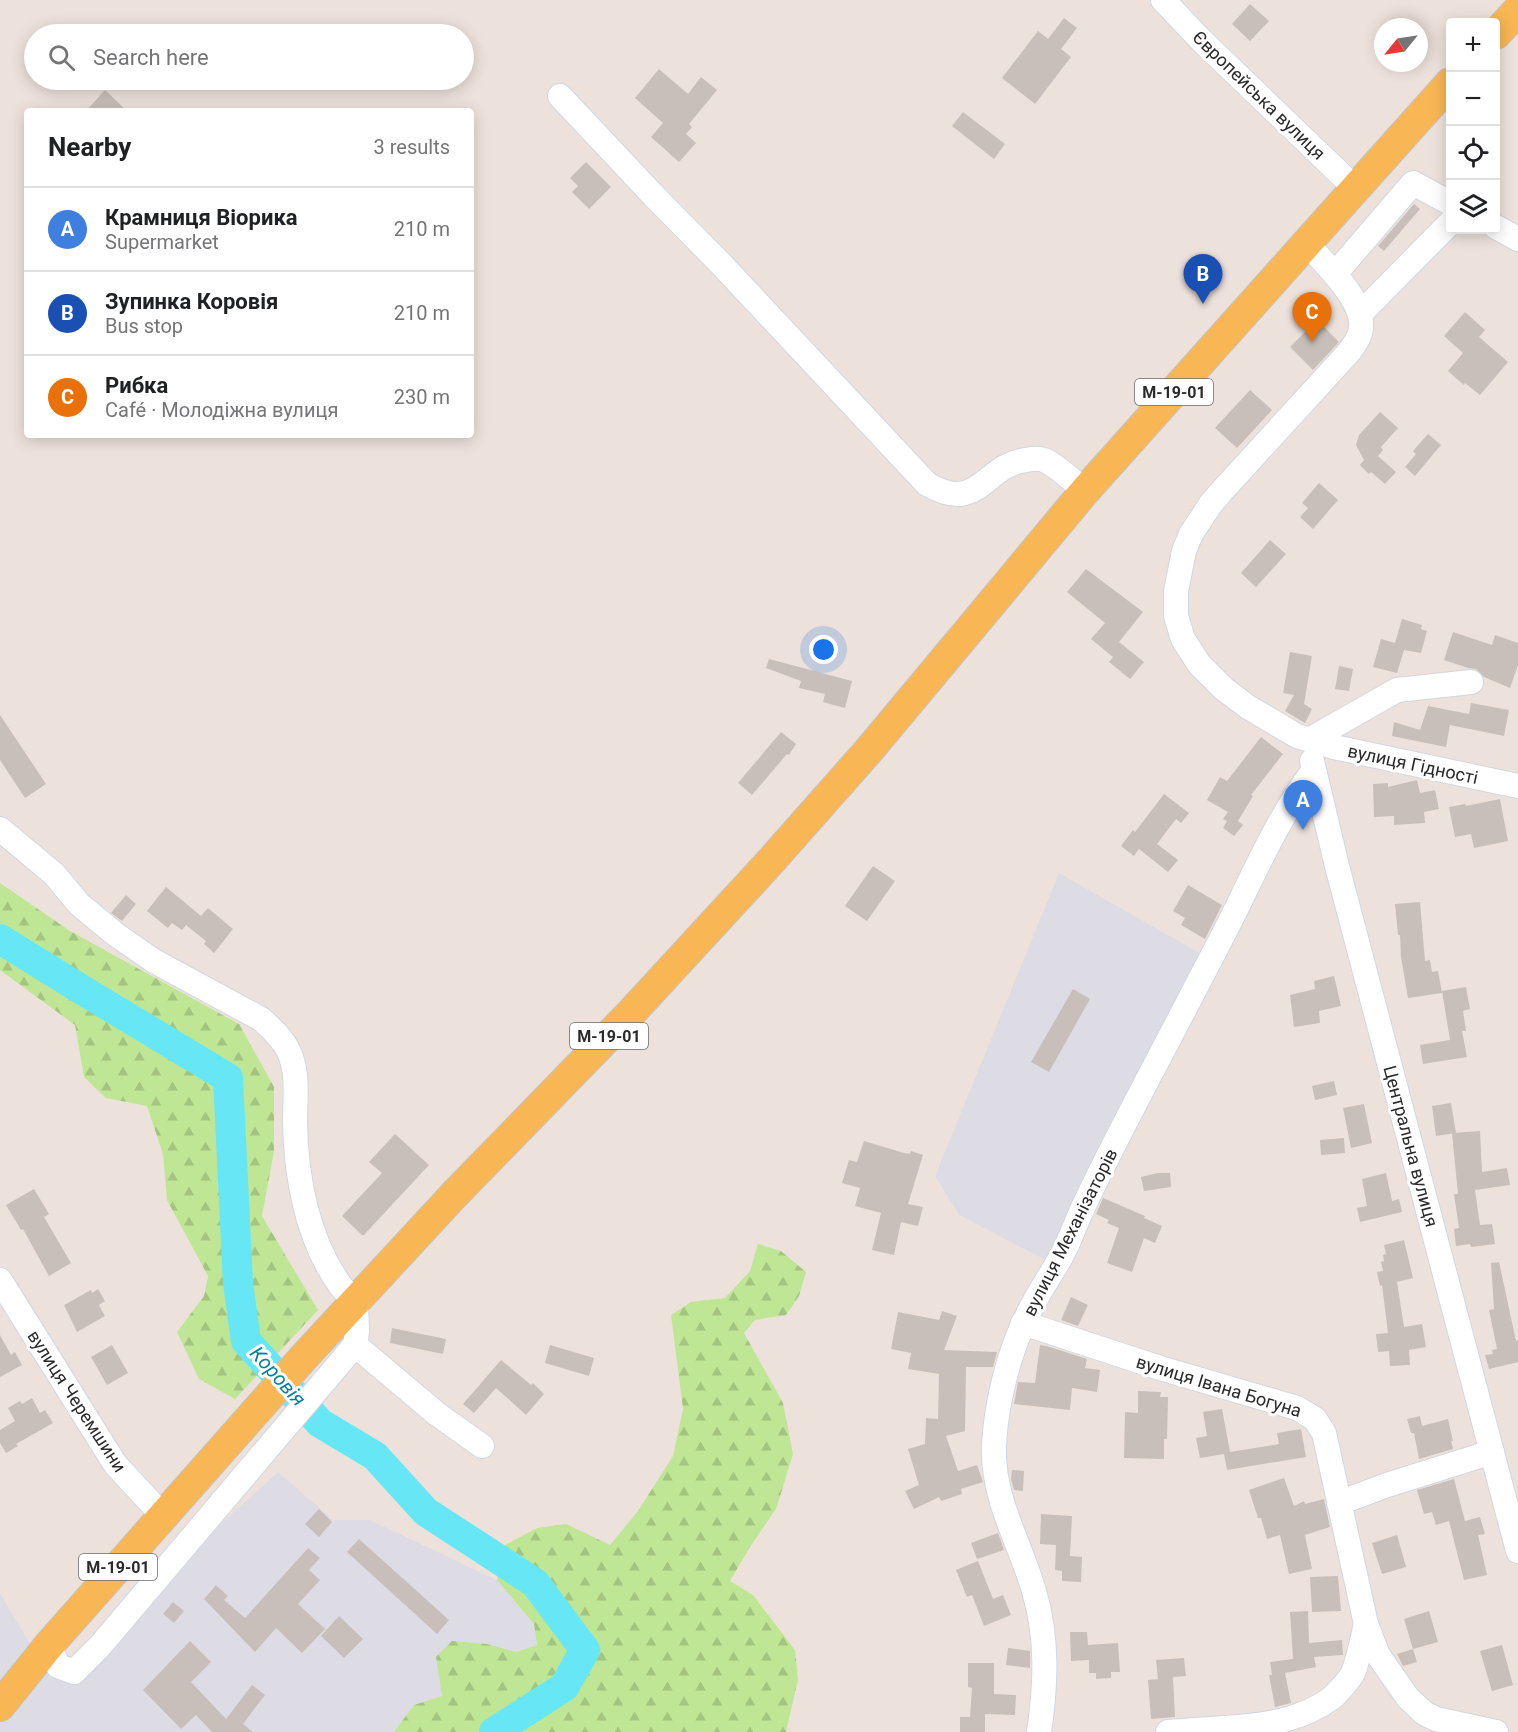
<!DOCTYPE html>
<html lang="en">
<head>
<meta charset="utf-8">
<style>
	:root { --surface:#fff; --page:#f6f6f6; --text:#202124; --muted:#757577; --line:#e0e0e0; --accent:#111827 }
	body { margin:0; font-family:Roboto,sans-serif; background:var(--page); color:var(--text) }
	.controls { position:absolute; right:18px; top:18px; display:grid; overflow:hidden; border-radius:6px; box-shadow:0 3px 15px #0003 }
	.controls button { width:54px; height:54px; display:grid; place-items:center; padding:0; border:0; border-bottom:2px solid var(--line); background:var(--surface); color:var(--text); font:30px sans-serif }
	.compass { position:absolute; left:1374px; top:18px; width:54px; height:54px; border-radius:50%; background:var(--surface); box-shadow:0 3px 15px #0003; rotate:240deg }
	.you { position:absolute; left:824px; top:650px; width:21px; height:21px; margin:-15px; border:4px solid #fff; border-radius:50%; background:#1a73e8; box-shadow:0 0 0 9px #1a73e833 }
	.badge { display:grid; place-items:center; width:39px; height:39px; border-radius:50%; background:var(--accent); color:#fff; font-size:20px; font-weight:700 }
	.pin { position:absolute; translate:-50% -50px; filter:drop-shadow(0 2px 3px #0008) }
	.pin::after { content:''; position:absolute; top:32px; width:21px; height:18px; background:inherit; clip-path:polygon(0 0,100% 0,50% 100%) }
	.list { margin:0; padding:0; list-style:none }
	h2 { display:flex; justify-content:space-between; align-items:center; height:78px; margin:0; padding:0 24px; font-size:26px }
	h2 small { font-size:20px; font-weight:400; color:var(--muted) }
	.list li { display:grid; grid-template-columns:39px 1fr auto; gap:18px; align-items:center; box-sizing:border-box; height:84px; padding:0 24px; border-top:2px solid var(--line) }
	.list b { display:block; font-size:22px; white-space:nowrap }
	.list p { margin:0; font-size:20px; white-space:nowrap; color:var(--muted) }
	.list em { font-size:20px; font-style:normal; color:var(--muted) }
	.icon { flex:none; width:33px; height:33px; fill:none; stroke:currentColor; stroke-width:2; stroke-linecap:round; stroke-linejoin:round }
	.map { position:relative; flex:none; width:1518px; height:1732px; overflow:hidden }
	.search { position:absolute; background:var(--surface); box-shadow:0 3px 15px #0003; left:24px; top:24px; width:450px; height:66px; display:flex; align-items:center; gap:15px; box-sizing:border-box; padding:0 21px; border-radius:33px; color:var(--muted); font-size:22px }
	.panel { position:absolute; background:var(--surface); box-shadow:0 3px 15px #0003; left:24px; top:108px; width:450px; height:330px; border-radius:6px }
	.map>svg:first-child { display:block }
	.industrial { fill:#dddce5 }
	.forest { fill:url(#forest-firs) }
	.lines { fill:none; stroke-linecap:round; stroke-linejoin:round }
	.river { stroke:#67e7f5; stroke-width:30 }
	.building { fill:#c8bfba }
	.minor-casing { stroke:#d0d7e3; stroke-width:26 }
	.major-casing { stroke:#c3c3c3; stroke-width:32 }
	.minor { stroke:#fff; stroke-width:24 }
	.major { stroke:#f8b654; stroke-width:30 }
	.labels { text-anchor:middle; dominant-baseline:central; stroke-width:6; stroke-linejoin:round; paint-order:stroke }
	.shield { fill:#fff; stroke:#6a6a6a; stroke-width:1.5 }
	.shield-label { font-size:16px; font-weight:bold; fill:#2a2a2a }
	.street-label { font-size:18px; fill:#2a2a2a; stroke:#fff }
	.water-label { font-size:20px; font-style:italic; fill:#07809a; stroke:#fff }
</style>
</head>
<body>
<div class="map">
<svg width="1518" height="1732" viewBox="0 0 1518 1732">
	<defs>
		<pattern id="forest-firs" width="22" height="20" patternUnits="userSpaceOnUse" patternTransform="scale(1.5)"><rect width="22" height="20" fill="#bee694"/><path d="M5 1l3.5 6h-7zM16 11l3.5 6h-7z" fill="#a3c580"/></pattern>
	</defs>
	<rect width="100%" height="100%" fill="#ede2db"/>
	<g class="industrial">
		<polygon points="1059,873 1205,956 1049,1262 959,1215 935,1176"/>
		<polygon points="278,1472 333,1520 370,1520 497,1580 534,1624 537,1645 516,1652 487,1644 437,1657 442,1696 414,1705 394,1732 0,1732 0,1593 50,1678"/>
	</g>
	<g class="forest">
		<polygon points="0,883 70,931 239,1024 274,1087 274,1151 262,1216 318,1310 235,1399 199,1379 177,1332 204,1296 208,1276 167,1200 163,1154 147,1106 106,1098 84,1077 75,1025 0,970"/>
		<polygon points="758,1244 781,1251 806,1272 799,1296 786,1315 755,1320 744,1333 783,1403 793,1454 776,1509 748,1550 730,1581 753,1595 795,1650 798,1679 786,1732 394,1732 414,1705 442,1696 436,1657 452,1641 487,1644 516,1652 537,1645 534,1624 497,1580 505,1545 537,1528 566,1524 610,1545 638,1511 673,1456 683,1409 671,1315 691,1302 725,1298 750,1271"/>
	</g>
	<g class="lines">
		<polyline class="river" points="0,939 79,988 228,1078 238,1283 246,1341 320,1423 375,1456 426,1512 535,1583 585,1650 564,1687 494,1732"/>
	</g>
	<g class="building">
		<polygon points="1250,4 1269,21 1250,41 1232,24"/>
		<polygon points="1064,18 1077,28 1061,49 1071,57 1035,104 1002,78 1038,31 1048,39"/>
		<polygon points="659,69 688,94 701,77 717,90 689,124 692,127 686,134 696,143 679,162 651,137 663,123 635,98"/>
		<polygon points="105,90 127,111 86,111"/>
		<polygon points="963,112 1005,144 994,159 952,126"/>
		<polygon points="586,162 611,187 589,209 572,192 578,186 570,178"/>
		<polygon points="1414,204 1420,209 1384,251 1378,246"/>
		<polygon points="1465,312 1485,330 1479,337 1508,362 1480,395 1465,383 1464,385 1448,371 1463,353 1444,336"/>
		<polygon points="1317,320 1339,342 1313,370 1290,347"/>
		<polygon points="1250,390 1272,410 1237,448 1215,428"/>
		<polygon points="1380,412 1398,428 1381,447 1383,450 1378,456 1396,472 1385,484 1371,472 1369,474 1360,465 1364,460 1356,445 1359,435"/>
		<polygon points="1428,434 1441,445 1415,476 1405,467 1416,454 1413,451"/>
		<polygon points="1319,483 1338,500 1313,529 1300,517 1308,508 1302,503"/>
		<polygon points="1270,540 1286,554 1256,587 1241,573"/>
		<polygon points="1086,569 1143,612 1119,642 1144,662 1130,679 1109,662 1113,657 1091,639 1105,623 1067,592"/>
		<polygon points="1402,619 1422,625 1421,629 1427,631 1421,653 1404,650 1397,673 1373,667 1381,639 1395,643"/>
		<polygon points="1453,632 1492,645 1495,635 1518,643 1518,665 1510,688 1484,677 1476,669 1468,668 1444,660"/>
		<polygon points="1290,652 1312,656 1304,704 1312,709 1305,723 1285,711 1294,695 1283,693"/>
		<polygon points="769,659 852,681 845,708 823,702 825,694 799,688 801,681 766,668"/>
		<polygon points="1339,666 1353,669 1349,691 1335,689"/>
		<polygon points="1471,703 1509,710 1504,736 1450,725 1446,747 1392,736 1394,722 1420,730 1428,706 1469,714"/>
		<polygon points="0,715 46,784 25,798 0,760"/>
		<polygon points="781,732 796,744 789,755 787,754 752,795 738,783"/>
		<polygon points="1261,737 1283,754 1251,795 1253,796 1238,821 1243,825 1234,836 1223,828 1227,821 1223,819 1228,812 1207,800 1220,777 1227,781"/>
		<polygon points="1417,780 1420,793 1435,790 1439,809 1424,812 1425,823 1394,825 1394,816 1374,817 1373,784 1388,783 1388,787"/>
		<polygon points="1164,794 1189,813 1181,823 1176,819 1157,844 1178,860 1168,872 1139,849 1134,856 1121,846 1133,830 1135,832"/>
		<polygon points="1500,799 1508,841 1474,848 1471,834 1455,837 1449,807 1465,804 1466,806"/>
		<polygon points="873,866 895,881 867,921 845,906"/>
		<polygon points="1188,885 1222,905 1205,939 1181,925 1185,918 1173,911"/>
		<polygon points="166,887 201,916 208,908 233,929 214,953 204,944 206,941 186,925 182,930 172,923 168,928 147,911"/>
		<polygon points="126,895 136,904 122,921 111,913"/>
		<polygon points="1420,902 1425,961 1430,960 1432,972 1438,971 1442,993 1408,998 1401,957 1400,935 1398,935 1395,904"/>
		<polygon points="1334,976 1341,1006 1319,1011 1320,1023 1294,1027 1290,995 1315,989 1314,981"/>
		<polygon points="1466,987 1470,1009 1463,1011 1466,1031 1462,1031 1467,1057 1423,1064 1420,1045 1450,1040 1442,991"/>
		<polygon points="1073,989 1090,999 1049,1072 1031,1062"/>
		<polygon points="1334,1081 1337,1095 1315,1100 1312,1086"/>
		<polygon points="1451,1103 1456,1133 1436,1136 1432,1106"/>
		<polygon points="1364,1104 1372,1143 1351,1148 1343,1108"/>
		<polygon points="1480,1131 1482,1172 1507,1168 1510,1185 1475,1190 1480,1225 1492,1224 1495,1244 1471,1247 1470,1244 1456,1246 1454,1229 1459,1228 1454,1194 1458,1194 1452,1133"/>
		<polygon points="395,1134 429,1165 363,1236 342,1216 382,1173 369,1162"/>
		<polygon points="1344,1138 1345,1153 1321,1155 1320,1140"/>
		<polygon points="864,1141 904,1153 910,1154 911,1151 923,1155 908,1204 923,1207 918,1226 901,1222 894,1255 872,1250 881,1213 855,1206 860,1188 842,1183 849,1160 857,1162"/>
		<polygon points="1158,1173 1170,1173 1171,1187 1144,1191 1141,1177"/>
		<polygon points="1386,1173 1392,1201 1399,1199 1402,1212 1360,1222 1357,1208 1367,1206 1362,1179"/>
		<polygon points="34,1189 49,1214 44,1217 71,1263 49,1276 23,1229 21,1230 6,1205"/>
		<polygon points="1103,1198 1145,1216 1144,1218 1162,1226 1155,1243 1144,1238 1132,1272 1107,1263 1119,1228 1107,1223 1109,1220 1096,1214"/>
		<polygon points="1404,1240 1413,1278 1397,1282 1404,1327 1422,1324 1426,1347 1409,1350 1410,1365 1390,1366 1389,1351 1378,1352 1376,1334 1388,1333 1382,1285 1380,1286 1377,1272 1383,1271 1381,1262 1384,1261 1383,1255 1386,1254 1384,1245"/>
		<polygon points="1499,1262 1516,1341 1518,1340 1518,1362 1489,1369 1485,1355 1493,1354 1492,1350 1497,1349 1489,1310 1494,1309 1491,1263"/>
		<polygon points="98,1289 105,1301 99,1305 105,1316 77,1332 64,1305 91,1290 92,1293"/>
		<polygon points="1071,1297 1088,1305 1078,1326 1061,1320"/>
		<polygon points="942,1311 957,1316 944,1350 997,1352 993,1367 966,1367 965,1431 946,1436 958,1471 977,1465 983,1482 961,1489 962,1494 941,1501 939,1497 914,1509 905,1491 919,1485 908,1449 925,1444 926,1418 938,1419 939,1374 908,1369 911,1353 891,1349 898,1312 939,1320"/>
		<polygon points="392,1328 446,1339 443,1354 390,1343"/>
		<polygon points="0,1335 11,1355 15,1352 22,1365 0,1377"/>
		<polygon points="112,1345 128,1373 107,1385 91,1357"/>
		<polygon points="550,1345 594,1358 589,1376 545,1363"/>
		<polygon points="1040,1345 1050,1347 1087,1359 1085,1368 1100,1370 1097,1392 1072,1388 1070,1410 1014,1404 1018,1382 1035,1383"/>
		<polygon points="501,1360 531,1385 533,1383 544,1394 526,1415 496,1388 474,1413 463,1404"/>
		<polygon points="1138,1391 1161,1392 1160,1397 1168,1397 1167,1439 1164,1439 1164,1459 1124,1458 1125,1412 1138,1413"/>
		<polygon points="32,1398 40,1413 45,1410 53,1423 16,1444 18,1446 6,1453 0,1443 0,1430 15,1421 8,1408 20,1401 22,1404"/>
		<polygon points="1222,1409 1230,1452 1279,1444 1277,1433 1301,1429 1306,1457 1227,1470 1224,1454 1200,1458 1196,1438 1207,1436 1203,1412"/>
		<polygon points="1420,1416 1422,1426 1448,1419 1453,1441 1451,1441 1453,1449 1419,1459 1414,1433 1411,1433 1407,1419"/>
		<polygon points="1012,1470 1024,1471 1023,1491 1014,1490 1011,1479"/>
		<polygon points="1284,1478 1294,1506 1304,1501 1305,1504 1324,1499 1330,1527 1305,1535 1312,1569 1289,1574 1280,1535 1267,1539 1261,1518 1258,1518 1249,1490"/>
		<polygon points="1454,1479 1465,1521 1480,1517 1485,1534 1478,1535 1487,1575 1464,1580 1449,1521 1436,1525 1432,1512 1424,1514 1417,1490"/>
		<polygon points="319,1509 332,1522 319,1537 305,1524"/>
		<polygon points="1041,1514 1072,1516 1070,1556 1082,1557 1081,1582 1062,1581 1062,1571 1055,1570 1056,1545 1040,1544"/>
		<polygon points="998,1533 1004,1550 977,1559 971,1543"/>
		<polygon points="1397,1535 1406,1567 1382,1574 1372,1543"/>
		<polygon points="359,1539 449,1620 437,1634 347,1552"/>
		<polygon points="308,1548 320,1558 309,1570 320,1580 298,1604 325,1629 302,1653 276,1628 255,1652 204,1599 216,1585 228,1596 224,1600 245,1618"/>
		<polygon points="978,1561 993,1599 1003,1595 1011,1615 984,1626 972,1595 967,1597 956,1570"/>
		<polygon points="1338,1576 1341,1611 1312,1612 1310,1577"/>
		<polygon points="173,1602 184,1611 174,1623 163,1614"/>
		<polygon points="1308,1611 1309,1643 1342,1640 1343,1655 1314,1657 1316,1667 1285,1673 1291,1703 1275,1707 1269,1675 1272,1675 1270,1662 1293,1659 1290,1612"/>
		<polygon points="1429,1611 1438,1642 1413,1649 1404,1619"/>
		<polygon points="339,1616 363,1639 344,1658 321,1636"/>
		<polygon points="1070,1632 1087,1632 1088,1645 1118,1643 1120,1672 1111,1672 1111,1678 1096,1679 1096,1673 1089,1673 1089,1660 1071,1661"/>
		<polygon points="190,1641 211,1662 191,1682 226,1719 252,1685 265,1695 243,1724 253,1732 212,1732 196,1715 181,1729 143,1690"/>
		<polygon points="1502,1645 1513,1685 1492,1691 1480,1651"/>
		<polygon points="1008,1648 1030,1651 1030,1668 1006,1665"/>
		<polygon points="1413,1649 1417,1662 1403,1666 1397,1654"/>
		<polygon points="1184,1658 1186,1676 1173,1677 1175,1717 1151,1719 1148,1680 1158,1679 1156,1660"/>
		<polygon points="968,1663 994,1663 994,1694 1016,1695 1015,1715 985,1714 985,1732 960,1732 960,1717 970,1717 972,1688 968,1687"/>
	</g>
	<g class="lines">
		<defs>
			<g id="minor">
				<polyline points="1163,0 1201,40 1356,189"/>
				<path d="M560,96L654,196L721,264L927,484C980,515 983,465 1026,460C1031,459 1040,458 1044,460C1053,463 1077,484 1085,491"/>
				<polyline points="1496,227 1518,239"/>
				<path d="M1307,244C1324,262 1364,301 1361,327C1361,336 1354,345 1349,352L1220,493L1210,505L1191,534L1184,551L1176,591V616L1183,639L1199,664L1224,689L1248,707L1297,736L1334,747L1518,786"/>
				<polyline points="1335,274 1413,183 1450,203"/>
				<polyline points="1360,314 1450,223"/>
				<polyline points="1309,740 1397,690 1471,682"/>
				<polyline points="1312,761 1337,866 1518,1551"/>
				<path d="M0,829L54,874L79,904L115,934L154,961L261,1019C271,1028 282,1038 288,1050C299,1071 295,1099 295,1123C296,1177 307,1239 340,1285C344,1291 351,1296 356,1301L357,1332L355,1345L100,1646L74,1672L58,1666L49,1645"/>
				<polyline points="0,1280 115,1464 163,1516"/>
				<polyline points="1023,1323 1160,1368 1297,1408 1315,1419 1324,1433 1366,1624 1378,1655 1408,1698 1424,1713 1436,1719 1496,1732"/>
				<polyline points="355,1345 437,1414 482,1446"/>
				<polyline points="1339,1503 1387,1485 1492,1452"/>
				<path d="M1039,1732C1046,1685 1048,1638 1034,1591C1020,1542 992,1499 994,1446C996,1403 1009,1351 1028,1314C1039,1290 1056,1269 1067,1245C1074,1229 1080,1213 1088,1197C1122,1126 1160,1057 1196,987C1212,956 1229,925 1244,893C1265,850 1285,808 1314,770"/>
				<path d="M1168,1732C1226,1726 1287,1732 1333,1697C1340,1690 1348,1682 1353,1673C1359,1658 1362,1640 1366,1624"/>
			</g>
			<g id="major">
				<polyline points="1496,34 1518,10"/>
				<polyline points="0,1706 49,1645 304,1357 453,1196 630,1014 771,861 870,749 1085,491 1450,83"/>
			</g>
		</defs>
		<use href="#minor" class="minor-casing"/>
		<use href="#major" class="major-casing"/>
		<use href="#minor" class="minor"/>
		<use href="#major" class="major"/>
	</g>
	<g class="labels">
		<g class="shield">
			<rect x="1135" y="379" width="78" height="26" rx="4.5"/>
			<rect x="570" y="1023" width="78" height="26" rx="4.5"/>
			<rect x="79" y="1554" width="78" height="26" rx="4.5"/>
		</g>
		<g class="shield-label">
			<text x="1174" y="392">М-19-01</text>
			<text x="609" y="1036">М-19-01</text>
			<text x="118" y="1567">М-19-01</text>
		</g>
		<g class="street-label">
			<text transform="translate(1259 95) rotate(44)">Європейська вулиця</text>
			<text transform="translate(1413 764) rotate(12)">вулиця Гідності</text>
			<text transform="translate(1411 1146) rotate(75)">Центральна вулиця</text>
			<text transform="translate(1070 1232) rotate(-63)">вулиця Механізаторів</text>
			<text transform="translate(1219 1386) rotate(17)">вулиця Івана Богуна</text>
			<text transform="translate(77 1401) rotate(57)">вулиця Черемшини</text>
		</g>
		<g class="water-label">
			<text transform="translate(278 1376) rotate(48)">Коровія</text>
		</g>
	</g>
</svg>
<div class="controls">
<button>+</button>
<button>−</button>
<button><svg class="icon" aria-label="locate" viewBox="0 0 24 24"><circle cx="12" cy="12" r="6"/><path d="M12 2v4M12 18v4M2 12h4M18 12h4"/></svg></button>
<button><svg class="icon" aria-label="layers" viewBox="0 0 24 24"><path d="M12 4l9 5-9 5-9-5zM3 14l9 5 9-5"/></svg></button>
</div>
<svg class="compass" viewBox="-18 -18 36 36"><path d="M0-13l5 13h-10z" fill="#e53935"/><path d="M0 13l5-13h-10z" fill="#757577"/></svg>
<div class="you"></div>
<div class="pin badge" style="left:1303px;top:830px;background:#3f7fe0">A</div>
<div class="pin badge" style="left:1203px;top:304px;background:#1a4fb4">B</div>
<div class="pin badge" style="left:1312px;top:342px;background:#e8710a">C</div>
<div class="search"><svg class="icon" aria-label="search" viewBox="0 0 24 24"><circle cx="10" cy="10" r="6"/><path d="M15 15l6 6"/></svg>Search here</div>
<section class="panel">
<h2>Nearby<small>3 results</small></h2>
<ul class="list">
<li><span class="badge" style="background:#3f7fe0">A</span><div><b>Крамниця Віорика</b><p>Supermarket</p></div><em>210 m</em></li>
<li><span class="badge" style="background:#1a4fb4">B</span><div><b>Зупинка Коровія</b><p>Bus stop</p></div><em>210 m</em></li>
<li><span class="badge" style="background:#e8710a">C</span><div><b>Рибка</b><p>Café · Молодіжна вулиця</p></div><em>230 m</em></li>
</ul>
</section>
</div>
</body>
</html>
